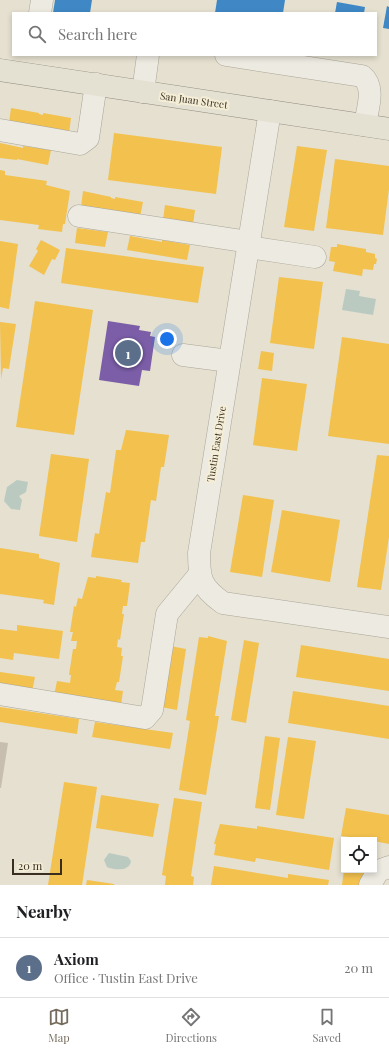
<!DOCTYPE html>
<html lang="en">
<head>
<meta charset="utf-8">
<style>
	:root { --surface:#fff; --page:#f2f2f2; --text:#202124; --muted:#757577; --line:#e0e0e0; --accent:#756c5d }
	body { margin:0; font-family:"Playfair Display",serif; background:var(--page); color:var(--text) }
	.controls { position:absolute; right:12px; bottom:12px; display:grid; overflow:hidden; border-radius:0px; box-shadow:0 2px 6px #0003 }
	.controls button { width:36px; height:36px; display:grid; place-items:center; padding:0; border:0; border-bottom:1px solid var(--line); background:var(--surface); color:var(--text); font:20px sans-serif }
	.scale { position:absolute; left:12px; bottom:10px; width:50px; box-sizing:border-box; padding-left:4px; border:2px solid #392e20; border-top:0; font-size:11px; line-height:14px; white-space:nowrap; color:#392e20; -webkit-text-stroke:3px #f5eed7; paint-order:stroke }
	.you { position:absolute; left:167px; top:339px; width:14px; height:14px; margin:-10px; border:3px solid #fff; border-radius:50%; background:#1a73e8; box-shadow:0 0 0 6px #1a73e833 }
	.badge { display:grid; place-items:center; width:26px; height:26px; border-radius:50%; background:var(--accent); color:#fff; font-size:13px; font-weight:700 }
	.pin { position:absolute; translate:-50% -50%; border:2px solid #fff; box-shadow:0 1px 4px #0006 }
	.list { margin:0; padding:0; list-style:none }
	h2 { display:flex; justify-content:space-between; align-items:center; height:52px; margin:0; padding:0 16px; font-size:17px }
	h2 small { font-size:13px; font-weight:400; color:var(--muted) }
	.list li { display:grid; grid-template-columns:26px 1fr auto; gap:12px; align-items:center; box-sizing:border-box; height:60px; padding:0 16px; border-top:1px solid var(--line) }
	.list b { display:block; font-size:15px; white-space:nowrap }
	.list p { margin:0; font-size:13px; white-space:nowrap; color:var(--muted) }
	.list em { font-size:13px; font-style:normal; color:var(--muted) }
	.icon { flex:none; width:22px; height:22px; fill:none; stroke:currentColor; stroke-width:2; stroke-linecap:round; stroke-linejoin:round }
	.map { position:relative; flex:none; width:389px; height:885px; overflow:hidden }
	.search { position:absolute; background:var(--surface); box-shadow:0 2px 6px #0003; left:12px; right:12px; top:12px; height:44px; display:flex; align-items:center; gap:10px; box-sizing:border-box; padding:0 14px; border-radius:0px; color:var(--muted); font-size:15px }
	.sheet { height:112px; background:var(--surface) }
	nav { display:flex; justify-content:space-around; align-items:center; box-sizing:border-box; height:56px; border-top:1px solid var(--line); background:var(--surface); font-size:11px; color:var(--muted) }
	nav a { display:grid; justify-items:center; gap:2px }
	nav .on { color:var(--accent) }
	.map>svg:first-child { display:block }
	.water { fill:#bacac1 }
	.homes { fill:#f2c14e }
	.offices { fill:#7b5ea7 }
	.schools { fill:#3f88c5 }
	.building { fill:#c8beb0 }
	.lines { fill:none; stroke-linecap:round; stroke-linejoin:round }
	.minor-casing { stroke:#aaa598; stroke-width:23 }
	.major-casing { stroke:#908a7f; stroke-width:23 }
	.minor { stroke:#edeae1; stroke-width:22 }
	.major { stroke:#e4e0d2; stroke-width:22 }
	.labels { text-anchor:middle; dominant-baseline:central; stroke-width:4; stroke-linejoin:round; paint-order:stroke }
	.street-label { font-size:10px; fill:#392e20; stroke:#f5eed7 }
</style>
</head>
<body>
<div class="map">
<svg width="389" height="885" viewBox="0 0 389 885">
	<rect width="100%" height="100%" fill="#e5e0cf"/>
	<g class="water">
		<polygon points="346,289 360,291 359,296 376,299 373,315 342,310"/>
		<polygon points="17,480 28,482 26,492 19,496 22,500 20,510 11,509 4,501 7,487"/>
		<path d="M109,853L128,857L131,861C129,872 115,870 107,867L104,860Z"/>
	</g>
	<g class="homes">
		<polygon points="11,108 39,113 39,114 43,115 43,113 71,118 69,133 9,123"/>
		<polygon points="114,133 222,147 216,194 108,180"/>
		<polygon points="0,143 23,148 23,146 51,150 48,165 17,159 17,160 0,158"/>
		<polygon points="297,146 327,150 314,231 284,227"/>
		<polygon points="335,159 389,166 389,189 383,235 326,228"/>
		<polygon points="0,170 5,171 5,175 47,181 46,185 70,191 65,224 63,224 62,232 38,229 39,225 0,220"/>
		<polygon points="83,191 111,197 111,198 115,199 115,197 143,202 140,217 81,207"/>
		<polygon points="165,205 195,210 193,225 163,220"/>
		<polygon points="77,228 108,232 105,247 75,243"/>
		<polygon points="130,236 162,242 162,240 190,245 187,260 127,250"/>
		<polygon points="41,240 60,250 55,260 52,259 44,275 29,266 38,251 36,249"/>
		<polygon points="0,241 18,244 9,309 0,307"/>
		<polygon points="337,244 366,249 366,252 375,254 375,258 377,259 376,264 374,264 373,270 363,269 362,276 333,271 335,262 329,261 331,247 337,247"/>
		<polygon points="66,248 204,267 198,303 61,283"/>
		<polygon points="279,277 323,282 314,349 270,343"/>
		<polygon points="35,301 93,310 74,435 16,427"/>
		<polygon points="0,322 16,324 9,369 3,368 1,379"/>
		<polygon points="342,337 389,344 389,444 328,436"/>
		<polygon points="261,351 274,353 272,371 258,369"/>
		<polygon points="262,378 307,384 297,451 253,445"/>
		<polygon points="126,430 169,435 164,467 161,467 156,501 151,500 145,542 141,542 138,563 91,557 95,533 99,534 106,492 110,493 116,450 121,450"/>
		<polygon points="51,454 89,459 77,542 39,536"/>
		<polygon points="377,455 389,456 389,537 381,590 357,587"/>
		<polygon points="243,495 274,500 262,577 230,572"/>
		<polygon points="282,510 340,520 330,582 271,572"/>
		<polygon points="0,548 39,554 39,558 60,563 54,605 43,603 44,600 0,594"/>
		<polygon points="96,576 122,580 121,582 130,583 127,606 123,606 122,614 124,614 120,640 118,639 117,647 122,648 121,656 123,656 119,682 117,682 115,690 123,691 121,705 54,696 57,681 70,683 71,675 69,675 73,649 76,649 77,641 71,641 73,632 70,632 74,606 76,607 78,598 82,599 88,577 96,578"/>
		<polygon points="17,625 63,631 59,659 14,653 13,660 0,658 0,629 17,631"/>
		<polygon points="208,636 227,641 215,716 219,716 206,795 179,790 190,721 186,720 199,637 208,638"/>
		<polygon points="244,640 259,643 246,723 231,720"/>
		<polygon points="301,645 389,659 389,691 296,677"/>
		<polygon points="170,646 186,649 177,710 161,707"/>
		<polygon points="0,672 35,677 32,692 0,687"/>
		<polygon points="293,691 389,706 389,739 288,723"/>
		<polygon points="0,707 79,719 77,734 0,722"/>
		<polygon points="95,722 173,733 170,749 92,737"/>
		<polygon points="265,736 280,738 270,810 255,808"/>
		<polygon points="288,737 316,741 304,819 276,815"/>
		<polygon points="64,782 97,787 82,885 48,885"/>
		<polygon points="101,795 159,804 153,837 96,828"/>
		<polygon points="174,798 202,802 191,876 194,877 193,885 165,885 166,876 162,875"/>
		<polygon points="346,808 389,815 389,844 374,841 374,840 341,836"/>
		<polygon points="220,824 257,829 257,826 334,838 329,870 256,858 255,862 214,855 216,844 214,844"/>
		<polygon points="214,866 288,878 288,874 329,880 328,885 211,885"/>
		<polygon points="344,870 368,870 365,885 342,885"/>
		<polygon points="87,880 114,884 114,885 86,885"/>
	</g>
	<polygon class="offices" points="108,321 140,326 139,330 151,332 150,336 155,337 150,371 142,370 139,386 99,380"/>
	<g class="schools">
		<polygon points="55,0 92,0 90,13 53,13"/>
		<polygon points="217,0 285,0 283,13 215,13"/>
		<polygon points="337,2 365,7 364,13 335,13"/>
		<polygon points="387,6 389,7 389,29 383,28"/>
	</g>
	<polygon class="building" points="0,742 8,743 1,788 0,788"/>
	<g class="lines">
		<defs>
			<g id="minor">
				<polyline points="40,13 42,0"/>
				<path d="M226,55L362,76C376,87 367,110 365,125"/>
				<polyline points="143,92 148,55"/>
				<path d="M270,111L199,553C199,580 201,587 223,603L389,627"/>
				<polyline points="0,130 80,144 88,138 96,84"/>
				<polyline points="79,216 249,242"/>
				<polyline points="248,247 315,257"/>
				<polyline points="183,355 229,361"/>
				<polyline points="0,694 145,718 152,710 167,614 199,575"/>
				<polyline points="370,885 378,871 389,867"/>
			</g>
			<polyline id="major" points="0,70 389,129"/>
		</defs>
		<use href="#minor" class="minor-casing"/>
		<use href="#major" class="major-casing"/>
		<use href="#minor" class="minor"/>
		<use href="#major" class="major"/>
	</g>
	<g class="labels">
		<g class="street-label">
			<text transform="translate(194 100) rotate(8)">San Juan Street</text>
			<text transform="translate(216 444) rotate(-81)">Tustin East Drive</text>
		</g>
	</g>
</svg>
<div class="controls">
<button><svg class="icon" aria-label="locate" viewBox="0 0 24 24"><circle cx="12" cy="12" r="6"/><path d="M12 2v4M12 18v4M2 12h4M18 12h4"/></svg></button>
</div>
<div class="scale">20 m</div>
<div class="you"></div>
<div class="pin badge" style="left:128px;top:353px;background:#5c6f8a">1</div>
<div class="search"><svg class="icon" aria-label="search" viewBox="0 0 24 24"><circle cx="10" cy="10" r="6"/><path d="M15 15l6 6"/></svg>Search here</div>
</div>
<section class="sheet">
<h2>Nearby<small></small></h2>
<ul class="list">
<li><span class="badge" style="background:#5c6f8a">1</span><div><b>Axiom</b><p>Office · Tustin East Drive</p></div><em>20 m</em></li>
</ul>
</section>
<nav>
<a class="on"><svg class="icon" aria-label="map" viewBox="0 0 24 24"><path d="M3 6l6-2 6 2 6-2v14l-6 2-6-2-6 2zM9 4v14M15 6v14"/></svg>Map</a>
<a><svg class="icon" aria-label="directions" viewBox="0 0 24 24"><path d="M12 3l9 9-9 9-9-9zM9 14v-3h6M13 9l2 2-2 2"/></svg>Directions</a>
<a><svg class="icon" aria-label="saved" viewBox="0 0 24 24"><path d="M7 4h10v16l-5-4-5 4z"/></svg>Saved</a>
</nav>
</body>
</html>
